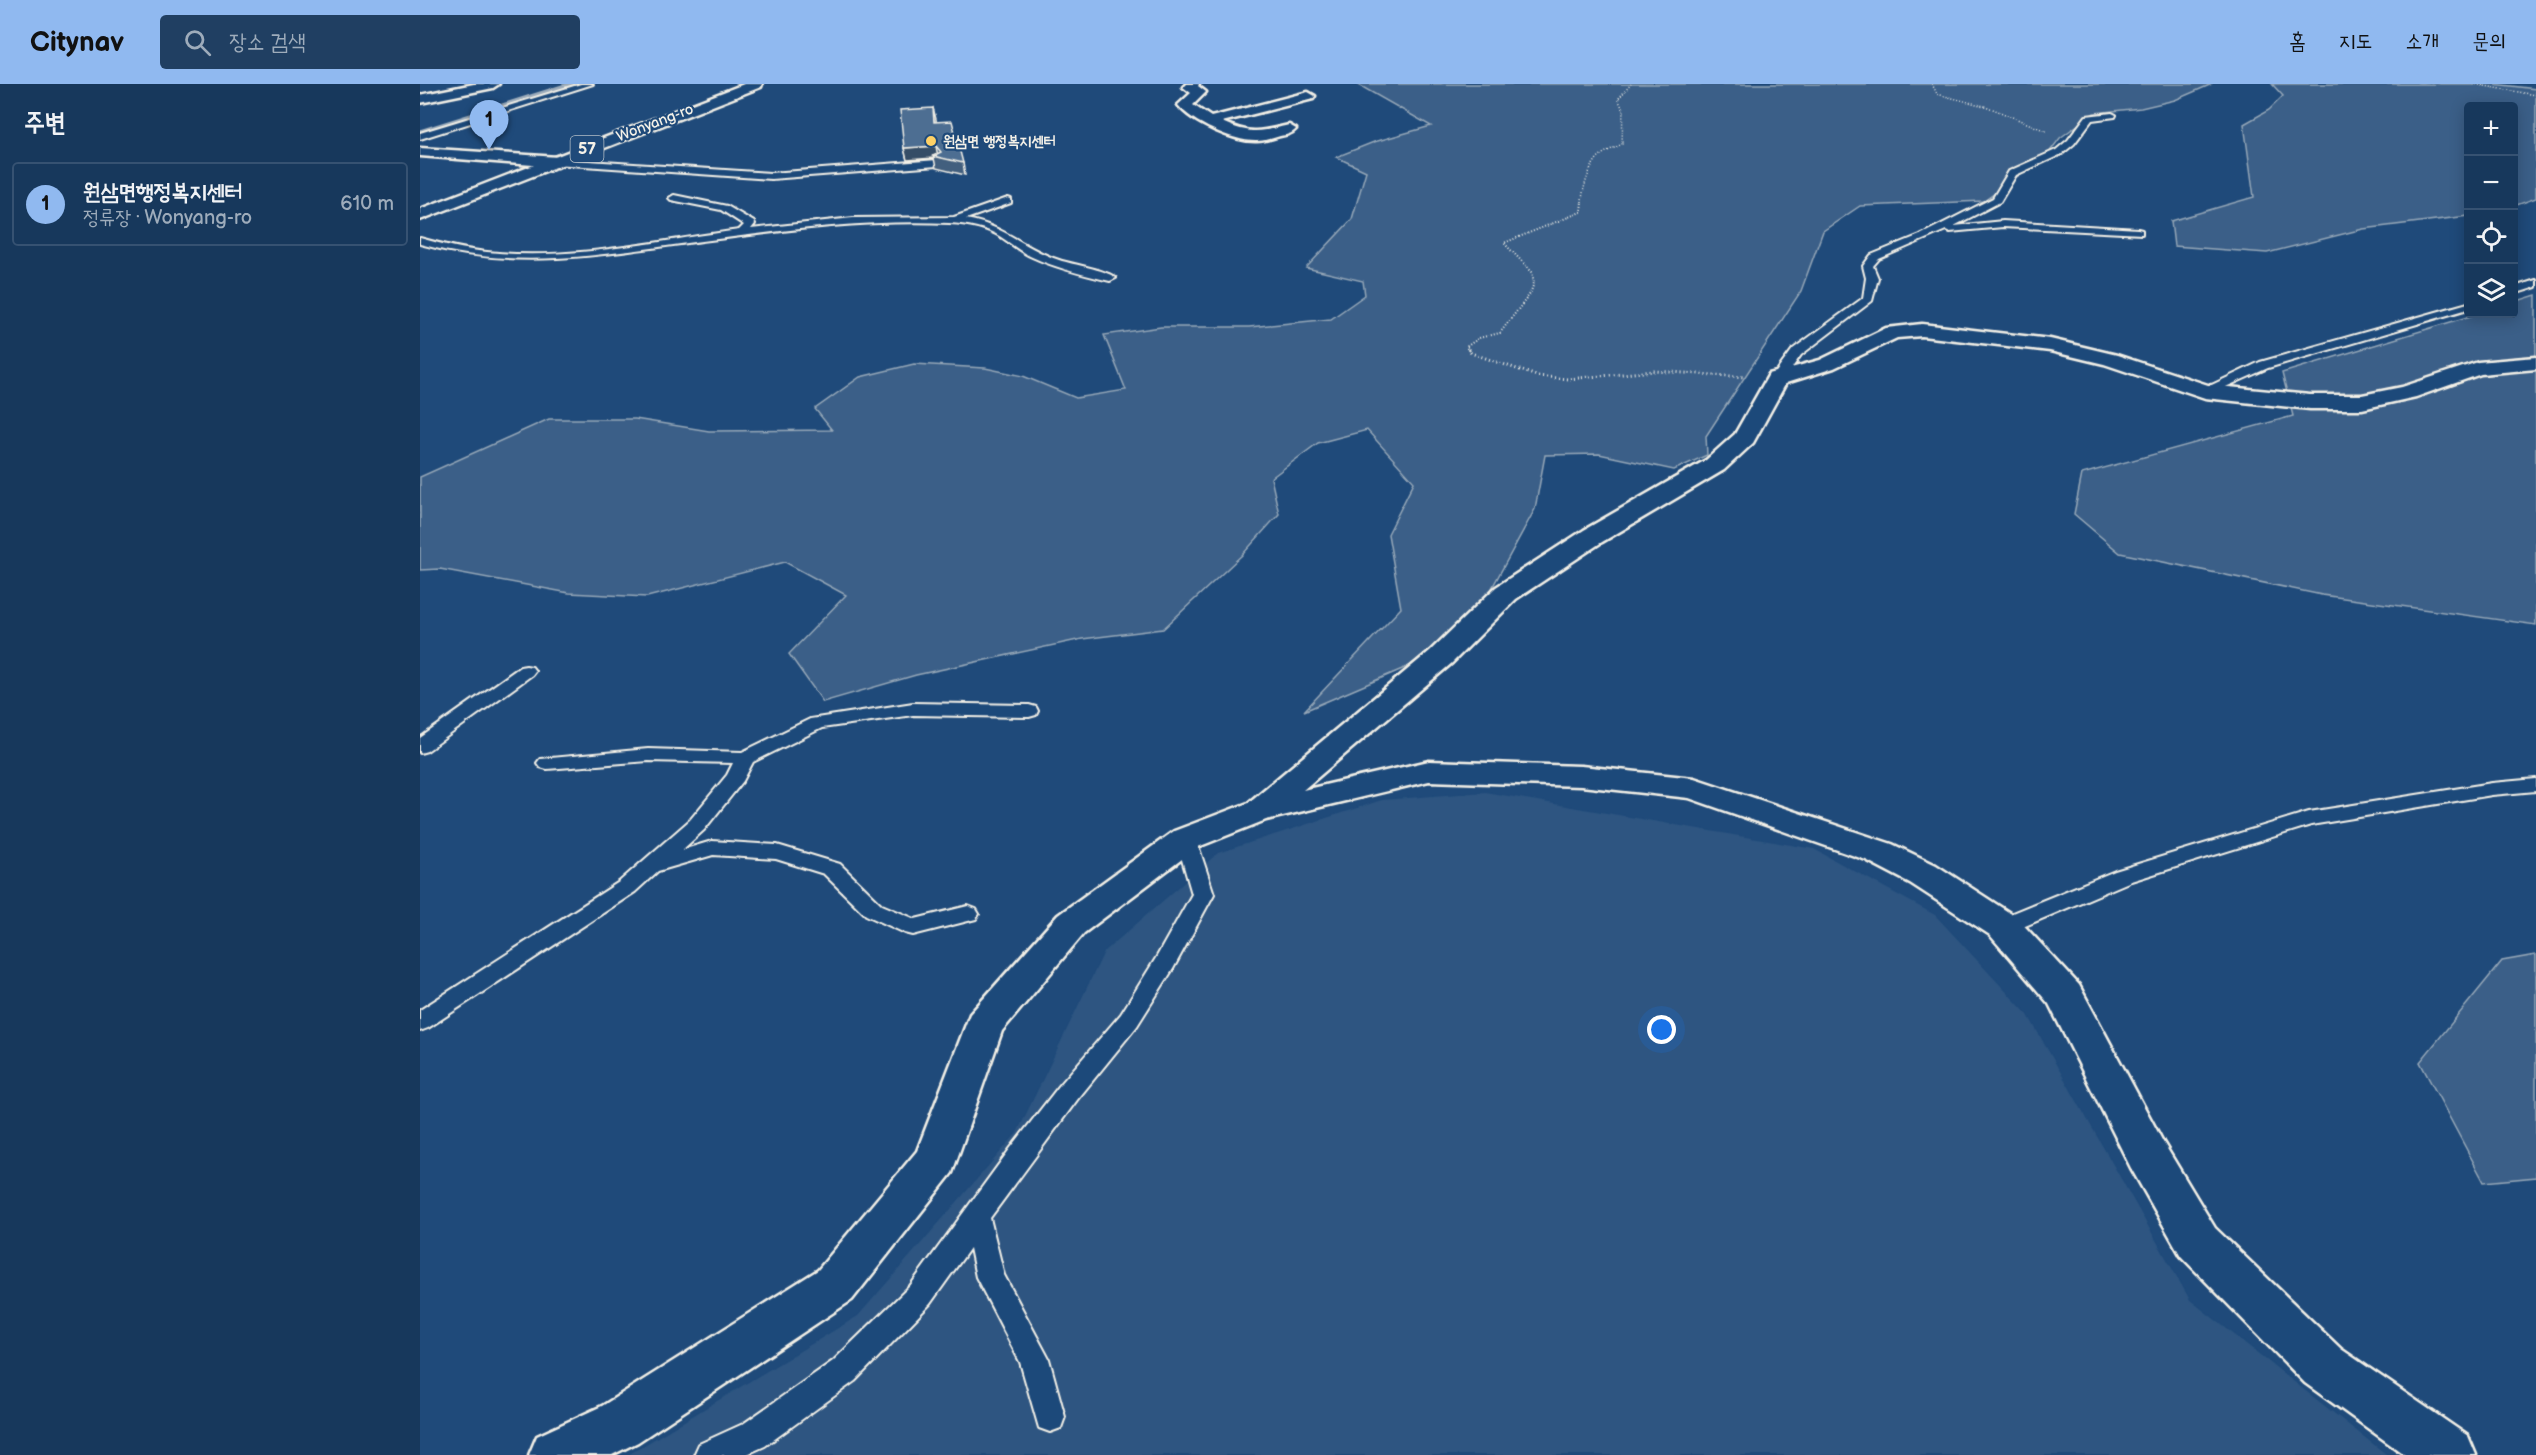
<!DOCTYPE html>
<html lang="ko">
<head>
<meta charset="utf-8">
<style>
	:root { --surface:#17385c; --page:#203f62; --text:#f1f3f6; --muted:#9eacbb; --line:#365272; --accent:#90b9f0 }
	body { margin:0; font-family:"Balsamiq Sans","Poor Story",sans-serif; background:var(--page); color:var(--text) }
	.controls { position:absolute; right:18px; top:18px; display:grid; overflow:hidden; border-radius:6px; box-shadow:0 3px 15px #0003 }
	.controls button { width:54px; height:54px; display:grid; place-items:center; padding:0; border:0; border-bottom:2px solid var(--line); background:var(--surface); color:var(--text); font:30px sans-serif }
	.you { position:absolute; left:1242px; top:946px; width:21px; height:21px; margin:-15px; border:4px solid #fff; border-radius:50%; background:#1a73e8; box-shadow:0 0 0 9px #1a73e833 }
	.badge { display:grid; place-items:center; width:39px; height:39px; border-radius:50%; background:var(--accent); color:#111; font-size:20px; font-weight:700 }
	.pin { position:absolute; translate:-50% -50px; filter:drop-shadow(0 2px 3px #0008) }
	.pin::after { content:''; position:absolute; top:32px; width:21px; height:18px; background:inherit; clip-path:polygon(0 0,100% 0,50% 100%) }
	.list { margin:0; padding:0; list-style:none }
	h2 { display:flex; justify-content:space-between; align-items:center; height:78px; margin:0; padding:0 24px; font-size:26px }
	h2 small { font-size:20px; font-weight:400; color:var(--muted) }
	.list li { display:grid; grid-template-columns:39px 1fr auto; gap:18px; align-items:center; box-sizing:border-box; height:84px; margin:0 12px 12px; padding:0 12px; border:2px solid var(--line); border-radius:6px }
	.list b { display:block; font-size:22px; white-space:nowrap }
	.list p { margin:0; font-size:20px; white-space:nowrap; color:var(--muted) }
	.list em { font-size:20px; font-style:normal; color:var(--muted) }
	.icon { flex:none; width:33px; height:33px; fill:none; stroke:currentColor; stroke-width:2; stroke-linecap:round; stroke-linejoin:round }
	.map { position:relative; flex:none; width:2116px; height:1371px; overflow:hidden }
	header { display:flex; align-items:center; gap:36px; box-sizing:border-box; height:84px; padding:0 30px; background:var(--accent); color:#111 }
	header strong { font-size:28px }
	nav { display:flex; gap:33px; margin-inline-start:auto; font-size:21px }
	.search { width:420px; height:54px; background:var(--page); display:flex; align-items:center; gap:15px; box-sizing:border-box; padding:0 21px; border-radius:6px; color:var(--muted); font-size:22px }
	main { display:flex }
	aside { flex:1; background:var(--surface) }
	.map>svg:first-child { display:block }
	.built { fill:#2d5581 }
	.green { fill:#3a5f88; stroke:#97a8b8; stroke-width:1.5 }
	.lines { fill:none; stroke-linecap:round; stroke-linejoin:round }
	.stream { stroke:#9cacbb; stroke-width:5 }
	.lane-casing { stroke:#f4f1e8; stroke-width:4 }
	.street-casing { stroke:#f4f1e8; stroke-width:5 }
	.secondary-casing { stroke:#f4f1e8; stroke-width:5 }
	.primary-casing { stroke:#f4f1e8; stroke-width:5 }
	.path-far2 { stroke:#f4f1e8; stroke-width:1.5; stroke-dasharray:1 2; stroke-linecap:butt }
	.path-far1 { stroke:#f4f1e8; stroke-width:2; stroke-dasharray:1 2; stroke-linecap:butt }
	.path { stroke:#f4f1e8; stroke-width:3; stroke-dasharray:1 3; stroke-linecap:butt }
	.lane { fill:#1f4a7a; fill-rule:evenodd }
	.street { fill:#1f4a7a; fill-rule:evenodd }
	.secondary { fill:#1f4a7a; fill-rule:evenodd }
	.primary { fill:#1f4a7a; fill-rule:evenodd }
	.wall { fill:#425f7e; stroke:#f4f1e8; stroke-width:1.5 }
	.shaded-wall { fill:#364d66; stroke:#f4f1e8; stroke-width:1.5 }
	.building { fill:#4d6e92; stroke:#f4f1e8; stroke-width:1.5 }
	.poi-dot { fill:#ffd166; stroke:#1f4a7a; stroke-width:2 }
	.labels { text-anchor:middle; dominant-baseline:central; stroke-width:4.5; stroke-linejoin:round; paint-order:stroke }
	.far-street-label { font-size:15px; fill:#f4f1e8; stroke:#1f4a7a }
	.far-poi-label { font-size:15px; font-weight:bold; fill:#f4f1e8; stroke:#1f4a7a; text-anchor:start }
	.shield { fill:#1f4a7a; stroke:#b4bfc7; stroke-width:1.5 }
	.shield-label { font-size:16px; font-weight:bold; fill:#f4f1e8 }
</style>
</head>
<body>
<header>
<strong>Citynav</strong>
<div class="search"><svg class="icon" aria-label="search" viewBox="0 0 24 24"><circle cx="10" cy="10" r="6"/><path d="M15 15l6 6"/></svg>장소 검색</div>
<nav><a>홈</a><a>지도</a><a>소개</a><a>문의</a></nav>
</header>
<main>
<aside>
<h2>주변<small></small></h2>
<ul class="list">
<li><span class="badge">1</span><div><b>원삼면행정복지센터</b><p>정류장 · Wonyang-ro</p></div><em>610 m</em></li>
</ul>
</aside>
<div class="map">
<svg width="2116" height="1371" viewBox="0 0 2116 1371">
	<rect width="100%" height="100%" fill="#1f4a7a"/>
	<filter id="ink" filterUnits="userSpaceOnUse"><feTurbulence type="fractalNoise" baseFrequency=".0167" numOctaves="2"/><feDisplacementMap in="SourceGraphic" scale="12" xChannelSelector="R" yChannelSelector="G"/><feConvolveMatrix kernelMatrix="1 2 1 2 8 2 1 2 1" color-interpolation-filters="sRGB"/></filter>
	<g filter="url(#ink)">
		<polygon class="built" points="1065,708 1394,765 1515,831 1608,931 1770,1216 1967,1371 208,1371 438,1232 597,1049 684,868 798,769 962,716"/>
		<g class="green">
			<polygon points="937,0 1792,0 1755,16 1721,24 1674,29 1640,54 1628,70 1564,117 1440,122 1403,147 1381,207 1286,352 1287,371 1254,386 1179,370 1125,371 1115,425 1061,524 994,580 884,627 981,524 968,450 994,398 947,346 898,359 851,394 859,430 822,471 743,545 662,555 496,591 403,618 369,570 426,511 365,478 227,513 149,509 20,485 0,486 0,393 129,335 215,335 289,347 412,346 395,325 440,293 494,280 565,284 603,292 656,314 706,306 684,251 741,243 829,243 911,235 945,211 943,197 886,184 932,135 946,87 916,73 954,58 1011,42"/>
			<polygon points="1852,0 2074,0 2116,5 2116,114 2094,122 2094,22 2048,22 2048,132 1943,145 1847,169 1754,162 1751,137 1834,113 1824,40 1849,26 1863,12"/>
			<polygon points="2116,211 2116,541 1902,511 1700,469 1654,430 1662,390 1873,332 1862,289 2057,230 2094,230 2094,218"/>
			<polygon points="2116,871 2116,1093 2064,1098 2000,978 2082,877"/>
		</g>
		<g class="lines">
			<polyline class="stream" points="0,48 152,0"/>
			<defs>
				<g id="lane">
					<polygon points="161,0 173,0 0,55 0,49"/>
					<polygon points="1692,29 1696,31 1695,33 1672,36 1654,60 1642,70 1596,91 1580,118 1534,142 1583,137 1718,145 1722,146 1722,150 1583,143 1530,148 1526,146 1459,175 1453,182 1458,194 1452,217 1381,271 1362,298 1352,298 1351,295 1373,265 1443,214 1446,194 1443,182 1451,171 1500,151 1573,114 1589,87 1636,66 1648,56 1666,32"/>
					<polygon points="138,75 351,89 517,76 522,79 517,82 351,95 135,80 133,78"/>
					<path d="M254,111L307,122L334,138L335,140L331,145L433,134L534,133L588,114L591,115V119L546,135C583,141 605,165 639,176C654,181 684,185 696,194L690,197C664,191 636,184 612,173C600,168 592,160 581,153C566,143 547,140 529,139C444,135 359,147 275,158C178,171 96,187 0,160V154C22,160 44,166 67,168C151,177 236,157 319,146L324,141L301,126L251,116L249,114Z"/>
					<polygon points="2116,196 2116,203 2094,210 2094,203"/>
					<polygon points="2048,219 2048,225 1848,284 1790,310 1785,311 1779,307 1840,278"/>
					<polygon points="106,582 112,583 115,587 112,591 7,667 0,669 0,654 100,583"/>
					<polygon points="493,619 609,621 616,623 618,627 616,631 609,633 493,631 402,644 333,678 323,697 284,746 262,766 292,757 357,761 420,780 462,821 495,835 548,822 556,825 559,830 556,835 493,851 485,849 446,831 404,790 356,775 293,771 238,787 215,808 8,944 0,947 0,926 199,798 270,736 307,691 313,679 228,677 127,685 120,683 117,679 120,675 228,665 322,668 390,635"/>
					<polygon points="2116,695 2116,707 2072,711 1891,741 1711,797 1591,848 1583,850 1575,848 1572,842 1575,836 1695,787 1889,728 2072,699"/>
					<polygon points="766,748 773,750 776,755 794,810 753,885 717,942 657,1016 570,1134 584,1191 629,1275 645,1333 641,1344 630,1348 619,1344 600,1278 556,1193 550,1164 510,1220 435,1297 345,1362 325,1371 274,1371 279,1360 323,1340 413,1277 490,1202 590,1065 639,1002 701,930 736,874 772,810 756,755 759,750"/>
				</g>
				<g id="street">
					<polygon points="54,0 79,0 73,4 0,19 0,11"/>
					<path d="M766,0H779L778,2L786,8L773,21L791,33L888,8L895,12L893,15L802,38C831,51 840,48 869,41L876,45C872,50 866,51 860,52C853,54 844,57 837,57C815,58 772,39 758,21L771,9L763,3Z"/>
					<polygon points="1502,240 1630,255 1697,271 1788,301 1890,311 1942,311 1982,303 2058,278 2116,273 2116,285 2061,290 1996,313 1942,325 1890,325 1785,314 1684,280 1630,267 1502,252 1477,254 1414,284 1366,299 1333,359 1304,386 1182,458 1096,515 1032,579 883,706 1009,677 1161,682 1274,694 1472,760 1516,781 1596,833 1659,901 1743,1058 1795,1144 1921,1265 2048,1352 2056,1371 1985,1371 1885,1299 1761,1172 1711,1084 1629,920 1570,851 1490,799 1446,776 1269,714 1161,702 1009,697 846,736 778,763 664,849 582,947 532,1089 432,1216 218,1358 192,1371 109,1371 117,1352 182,1322 398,1186 497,1067 550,930 638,831 754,747 828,719 1010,567 1076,503 1164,446 1286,376 1315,350 1349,290 1400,276 1466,244"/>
				</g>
				<polygon id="secondary" points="0,64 138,73 146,78 138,83 0,72"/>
				<polygon id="primary" points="324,0 342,0 341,3 0,136 0,125"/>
			</defs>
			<use href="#lane" class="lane-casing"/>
			<use href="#street" class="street-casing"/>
			<use href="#secondary" class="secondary-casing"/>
			<use href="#primary" class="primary-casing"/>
			<g class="path-far2">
				<polyline points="1512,0 1517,10 1568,23 1626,47"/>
				<polyline points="2053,0 2116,11"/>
				<path d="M1162,118C1162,106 1170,80 1180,72C1186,67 1195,64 1202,60L1203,25L1198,15L1211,0"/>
			</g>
			<polyline class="path-far1" points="1049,267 1046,263 1059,254 1080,249 1110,210 1114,199 1112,188 1084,159 1161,128 1162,117"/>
			<polyline class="path" points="1048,265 1051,269 1117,292 1148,295 1234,287 1325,293"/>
			<use href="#lane" class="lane"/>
			<use href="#street" class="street"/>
			<use href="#secondary" class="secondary"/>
			<use href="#primary" class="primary"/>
		</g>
		<polygon class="wall" points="513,24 516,38 543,79 545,91 516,84 514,74 487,76 484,64"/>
		<g class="shaded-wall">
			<polygon points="513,24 516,35 516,50 514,38"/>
			<polygon points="516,62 518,73 513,72 514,74 487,76 484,64"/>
		</g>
		<polygon class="building" points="513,24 514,38 532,37 543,79 513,72 521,68 516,62 484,64 480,26"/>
	</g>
	<circle class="poi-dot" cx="511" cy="57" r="6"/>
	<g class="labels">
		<g class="far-street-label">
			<text transform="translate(235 39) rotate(-21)">Wonyang-ro</text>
		</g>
		<g class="far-poi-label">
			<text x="523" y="57">원삼면 행정복지센터</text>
		</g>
		<rect class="shield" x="150.5" y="52" width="33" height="26" rx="4.5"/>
		<g class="shield-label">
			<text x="167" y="65">57</text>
		</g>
	</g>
</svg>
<div class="controls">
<button>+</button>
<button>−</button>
<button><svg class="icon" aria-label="locate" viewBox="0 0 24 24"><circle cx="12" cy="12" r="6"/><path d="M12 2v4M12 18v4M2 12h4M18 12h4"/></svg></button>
<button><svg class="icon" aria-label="layers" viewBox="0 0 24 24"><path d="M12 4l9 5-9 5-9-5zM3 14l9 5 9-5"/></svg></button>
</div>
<div class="you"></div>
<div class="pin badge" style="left:69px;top:66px">1</div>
</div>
</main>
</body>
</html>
